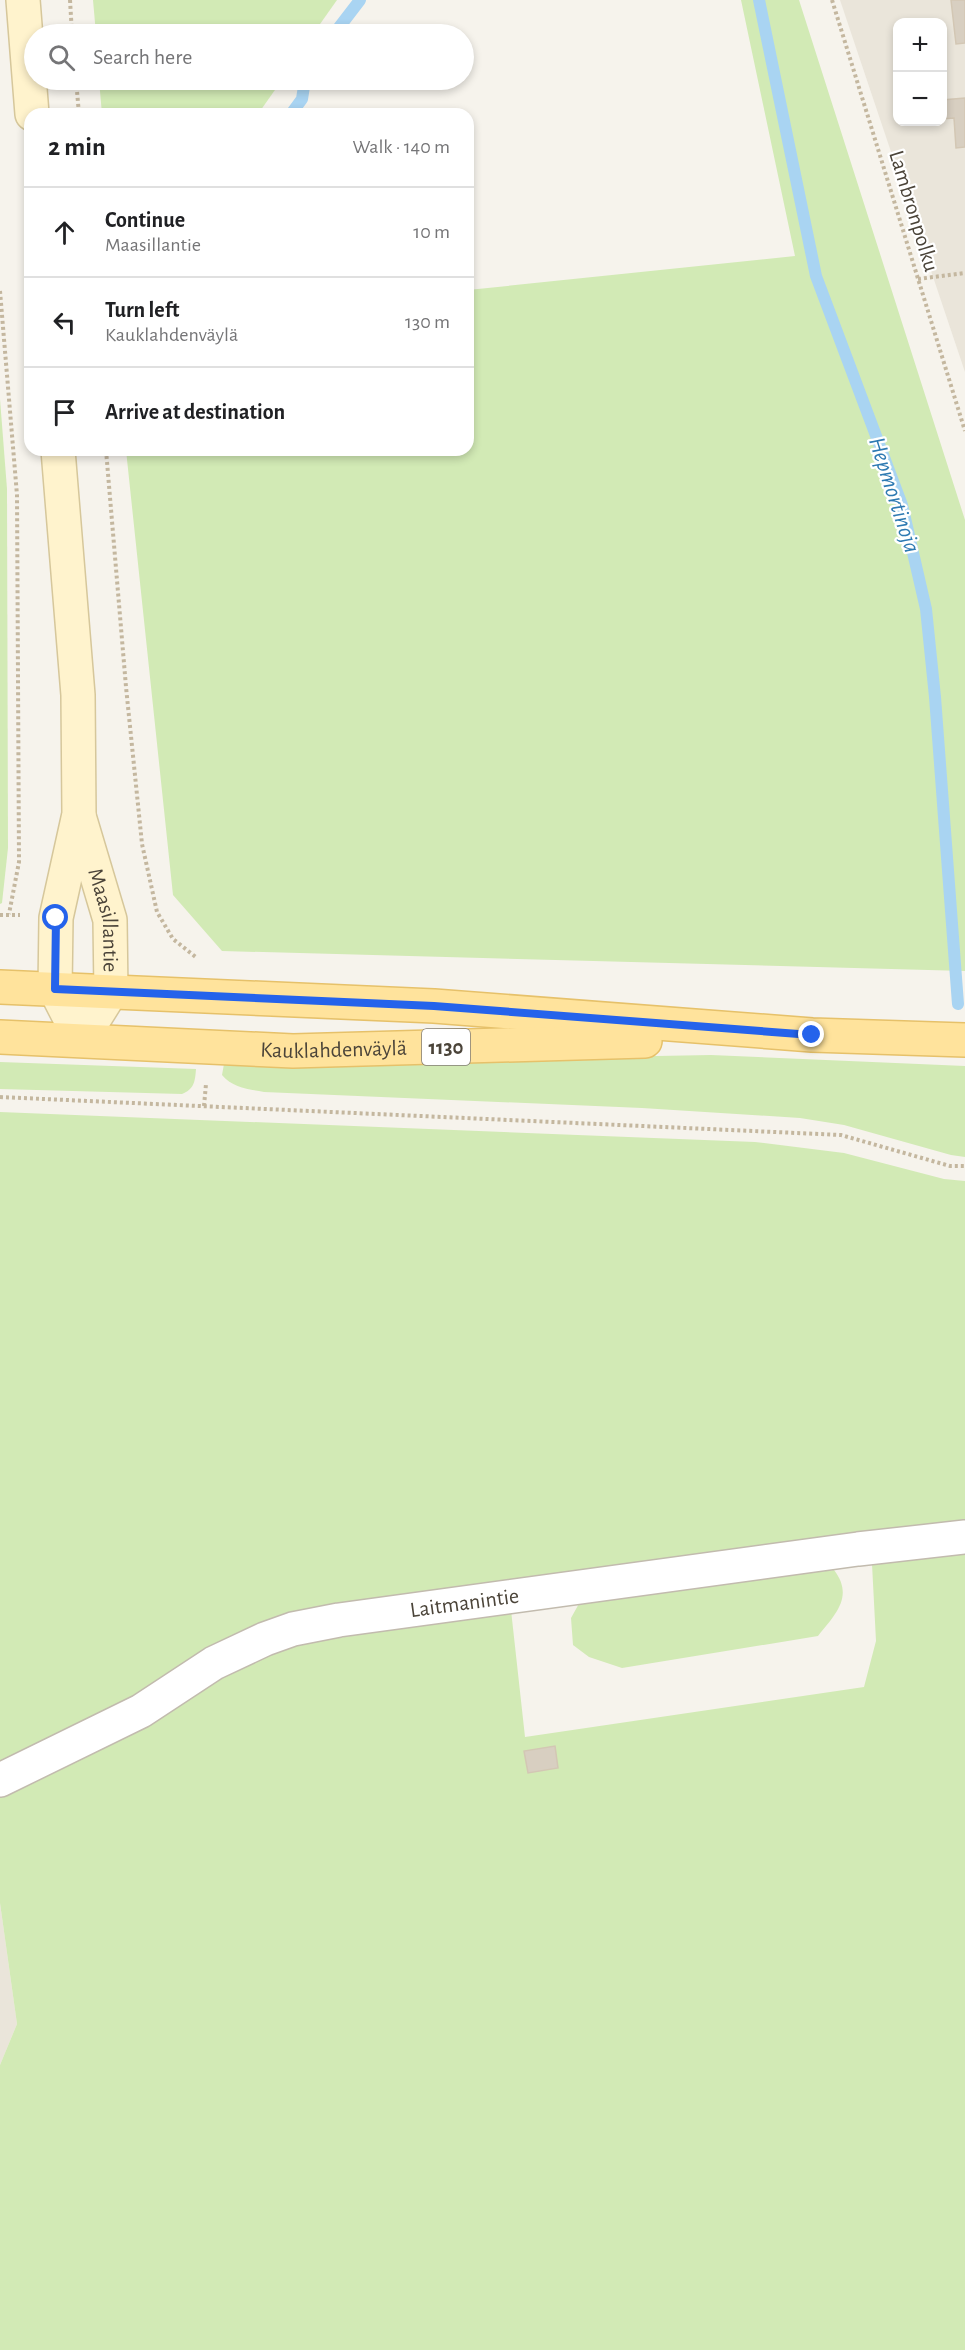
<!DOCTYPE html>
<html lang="en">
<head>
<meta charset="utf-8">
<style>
	:root { --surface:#fff; --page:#f6f6f6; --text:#202124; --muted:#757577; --line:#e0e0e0 }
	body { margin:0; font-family:"Alegreya Sans",sans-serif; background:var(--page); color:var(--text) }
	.controls { position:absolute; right:18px; top:18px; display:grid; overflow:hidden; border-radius:12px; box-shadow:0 3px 9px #0003 }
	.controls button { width:54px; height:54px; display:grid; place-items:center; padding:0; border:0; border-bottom:2px solid var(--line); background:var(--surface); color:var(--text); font:30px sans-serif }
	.stop { position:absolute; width:18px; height:18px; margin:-14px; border:4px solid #2563eb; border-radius:50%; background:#fff }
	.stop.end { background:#2563eb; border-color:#fff; box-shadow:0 2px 6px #0008 }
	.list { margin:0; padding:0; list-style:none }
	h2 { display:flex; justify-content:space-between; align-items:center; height:78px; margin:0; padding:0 24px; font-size:26px }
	h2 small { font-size:20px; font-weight:400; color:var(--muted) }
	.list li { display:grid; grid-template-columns:39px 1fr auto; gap:18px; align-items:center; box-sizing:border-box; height:90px; padding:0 24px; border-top:2px solid var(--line) }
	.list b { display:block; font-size:22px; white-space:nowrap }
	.list p { margin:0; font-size:20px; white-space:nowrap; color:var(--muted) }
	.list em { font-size:20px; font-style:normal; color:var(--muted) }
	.icon { flex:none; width:33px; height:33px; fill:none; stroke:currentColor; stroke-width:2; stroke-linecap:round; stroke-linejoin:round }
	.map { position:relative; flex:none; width:965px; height:2350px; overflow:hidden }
	.search { position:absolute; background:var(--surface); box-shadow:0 3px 9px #0003; left:24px; top:24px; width:450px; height:66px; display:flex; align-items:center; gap:15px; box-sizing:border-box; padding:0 21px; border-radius:33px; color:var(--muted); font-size:22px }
	.panel { position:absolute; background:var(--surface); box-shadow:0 3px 9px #0003; left:24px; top:108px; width:450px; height:348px; border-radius:18px }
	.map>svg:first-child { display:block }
	.residential { fill:#eae5da; fill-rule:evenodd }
	.green { fill:#d2eab5 }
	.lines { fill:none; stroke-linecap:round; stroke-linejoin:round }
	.stream { stroke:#a9d4f2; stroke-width:12 }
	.building { fill:#d8cfc1; stroke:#d3c7b4; stroke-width:1.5 }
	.street-casing { stroke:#c2bbae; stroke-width:36 }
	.secondary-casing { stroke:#d6c79b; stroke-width:36 }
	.primary-casing { stroke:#e6c16a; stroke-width:36 }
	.path { stroke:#c4b79f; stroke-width:4; stroke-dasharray:3 3; stroke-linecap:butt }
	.street { stroke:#fff; stroke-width:33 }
	.secondary { stroke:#fff3cd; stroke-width:33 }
	.primary { stroke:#ffe39c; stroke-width:33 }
	.route { stroke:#2563eb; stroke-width:8 }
	.labels { text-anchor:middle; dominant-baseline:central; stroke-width:4.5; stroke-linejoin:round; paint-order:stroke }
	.shield { fill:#fff; stroke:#817c74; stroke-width:1.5 }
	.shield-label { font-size:21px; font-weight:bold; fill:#4b4439 }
	.street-label { font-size:22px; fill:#4b4439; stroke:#fff }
	.water-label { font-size:24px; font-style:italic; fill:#2e7ab2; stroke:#fff }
</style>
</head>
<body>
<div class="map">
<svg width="965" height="2350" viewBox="0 0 965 2350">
	<rect width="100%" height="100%" fill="#f6f3ec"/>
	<g class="residential">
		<path d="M840,0H965V372ZM898,22H942V122H898Z"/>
		<polygon points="0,1903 17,2024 0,2065"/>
	</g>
	<g class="green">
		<polygon points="93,0 337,0 313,34 96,34"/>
		<polygon points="741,0 799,0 965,520 965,971 222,951 173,895 126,450 468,450 468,290 795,256"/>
		<polygon points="99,80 282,80 258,114 102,114"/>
		<polygon points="0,399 7,489 8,848 2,903 0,904"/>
		<path d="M711,1055L965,1066V1157L951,1155L844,1125L800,1118L642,1108L264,1092C248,1089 233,1088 222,1075L224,1064Z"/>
		<path d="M0,1062L196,1069C195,1082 194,1089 182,1094L0,1089Z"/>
		<polygon points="0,1112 755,1142 844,1153 944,1179 965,1181 965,1524 319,1611 332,1639 511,1610 525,1737 864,1687 876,1641 872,1564 965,1554 965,2350 0,2350 0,2065 17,2024 0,1903"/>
		<path d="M834,1570C854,1596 836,1614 818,1636L622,1668L589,1657L573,1645L571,1618L581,1600Z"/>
	</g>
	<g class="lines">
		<g class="stream">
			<polyline points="759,0 816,276 902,505 926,609 935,697 958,1004"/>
			<polyline points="334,34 360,0"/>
			<polyline points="291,114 302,99 305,80"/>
		</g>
	</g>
	<g class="building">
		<polygon points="951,0 965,0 965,43 956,44"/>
		<polygon points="965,98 965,147 956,148 954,118 942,119 942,100"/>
		<polygon points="555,1746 558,1768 528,1773 524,1751"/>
	</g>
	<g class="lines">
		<defs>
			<g id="street">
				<path id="s1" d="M0,1780L141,1711L214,1663L265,1639L293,1629L339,1620L858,1549L965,1537"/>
			</g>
			<g id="secondary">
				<polyline points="23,0 32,114"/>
				<polyline points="58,450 78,695 79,814 56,918 55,989 81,1040"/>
				<path id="s2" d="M79,816L110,920L111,992L81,1040"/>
			</g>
			<g id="primary">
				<polyline points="0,987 434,1006 812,1035 965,1040"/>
				<path id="s3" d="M0,1037L293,1051L645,1041"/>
			</g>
		</defs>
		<use href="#street" class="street-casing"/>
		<use href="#secondary" class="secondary-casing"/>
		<use href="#primary" class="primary-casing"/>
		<g class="path">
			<polyline points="70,0 72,34"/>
			<polyline points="832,0 965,431"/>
			<polyline points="76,80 79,114"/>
			<polyline points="918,279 965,273"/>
			<polyline points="0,291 17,495 19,862 9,914"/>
			<polyline points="106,450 126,687 142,844 157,912 173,939 197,958"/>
			<polyline points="0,915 20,915"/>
			<polyline points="0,1097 841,1135 950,1166 965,1166"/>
			<polyline points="204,1106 206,1084"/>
		</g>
		<use href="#street" class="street"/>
		<use href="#secondary" class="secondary"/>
		<use href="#primary" class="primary"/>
	</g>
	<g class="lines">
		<polyline class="route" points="56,918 55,989 434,1006 812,1035"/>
	</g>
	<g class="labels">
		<rect class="shield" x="422" y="1029" width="48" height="36" rx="4.5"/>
		<g class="shield-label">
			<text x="446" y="1047">1130</text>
		</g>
		<g class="street-label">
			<text transform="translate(914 211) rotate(73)">Lambronpolku</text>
			<text stroke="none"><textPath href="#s2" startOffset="108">Maasillantie</textPath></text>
			<text stroke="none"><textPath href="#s3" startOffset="334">Kauklahdenväylä</textPath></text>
			<text stroke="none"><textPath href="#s1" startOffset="504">Laitmanintie</textPath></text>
		</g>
		<g class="water-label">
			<text transform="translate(894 495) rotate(72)">Hepmortinoja</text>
		</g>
	</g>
</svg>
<div class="controls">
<button>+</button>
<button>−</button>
</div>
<div class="stop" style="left:56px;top:918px"></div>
<div class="stop end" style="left:812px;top:1035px"></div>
<div class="search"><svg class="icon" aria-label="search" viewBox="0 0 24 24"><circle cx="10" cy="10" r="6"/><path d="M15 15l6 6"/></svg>Search here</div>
<section class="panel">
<h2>2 min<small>Walk · 140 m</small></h2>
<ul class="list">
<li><svg class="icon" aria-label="ahead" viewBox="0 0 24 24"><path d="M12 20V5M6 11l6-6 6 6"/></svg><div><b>Continue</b><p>Maasillantie</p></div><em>10 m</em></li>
<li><svg class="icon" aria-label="left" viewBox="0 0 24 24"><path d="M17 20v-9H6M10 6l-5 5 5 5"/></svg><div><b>Turn left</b><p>Kauklahdenväylä</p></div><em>130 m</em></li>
<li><svg class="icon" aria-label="arrive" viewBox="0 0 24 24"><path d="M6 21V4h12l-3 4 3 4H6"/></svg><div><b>Arrive at destination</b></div></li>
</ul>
</section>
</div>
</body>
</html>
